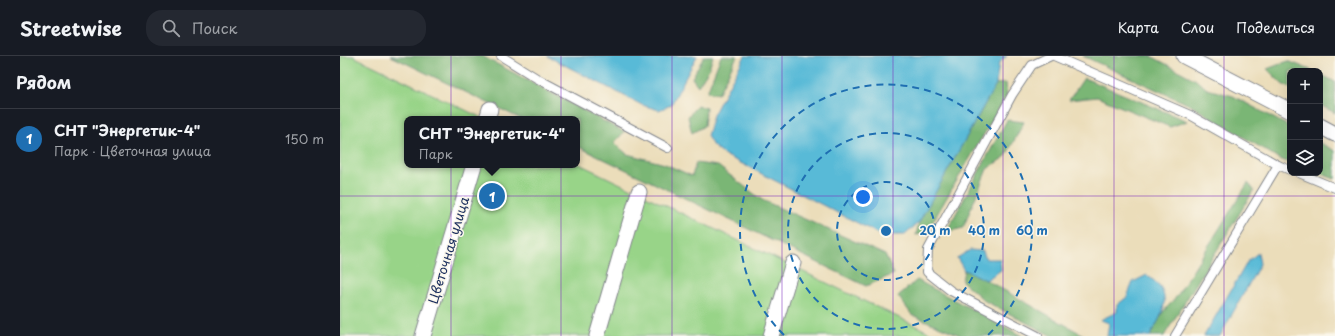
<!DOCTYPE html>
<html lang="ru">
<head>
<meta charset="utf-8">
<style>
	:root { --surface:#171b24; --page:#242831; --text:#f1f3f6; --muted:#9ea1a6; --line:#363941; --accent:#1f6fb2 }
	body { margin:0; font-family:"Playpen Sans",sans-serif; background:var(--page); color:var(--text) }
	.controls { position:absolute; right:12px; top:12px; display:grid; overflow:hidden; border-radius:8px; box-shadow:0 4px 16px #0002 }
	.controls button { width:36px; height:36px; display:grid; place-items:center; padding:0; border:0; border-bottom:1px solid var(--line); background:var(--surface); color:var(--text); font:20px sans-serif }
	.you { position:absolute; left:523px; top:141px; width:14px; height:14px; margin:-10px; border:3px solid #fff; border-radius:50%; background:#1a73e8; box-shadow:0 0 0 6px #1a73e833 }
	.badge { display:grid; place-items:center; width:26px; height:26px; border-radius:50%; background:var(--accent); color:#fff; font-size:13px; font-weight:700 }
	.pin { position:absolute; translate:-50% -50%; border:2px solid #fff; box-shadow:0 1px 4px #0006 }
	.popup { position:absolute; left:64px; top:60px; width:176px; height:52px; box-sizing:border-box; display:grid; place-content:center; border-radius:8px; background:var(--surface); filter:drop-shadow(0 1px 3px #0005); font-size:13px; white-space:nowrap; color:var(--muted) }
	.popup b { font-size:15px; color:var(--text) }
	.popup::after { content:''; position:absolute; left:50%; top:100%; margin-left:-8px; border:8px solid transparent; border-top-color:var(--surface) }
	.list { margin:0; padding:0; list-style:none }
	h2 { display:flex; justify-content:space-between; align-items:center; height:52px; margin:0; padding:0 16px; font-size:17px }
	h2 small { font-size:13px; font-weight:400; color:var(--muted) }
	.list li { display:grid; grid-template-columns:26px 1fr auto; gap:12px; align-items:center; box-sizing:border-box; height:60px; padding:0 16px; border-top:1px solid var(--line) }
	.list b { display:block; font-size:15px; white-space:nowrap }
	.list p { margin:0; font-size:13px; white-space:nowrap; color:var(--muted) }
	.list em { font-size:13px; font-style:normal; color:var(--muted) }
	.icon { flex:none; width:22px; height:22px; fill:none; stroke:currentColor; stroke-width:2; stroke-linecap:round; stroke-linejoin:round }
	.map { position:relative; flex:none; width:995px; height:280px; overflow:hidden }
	header { display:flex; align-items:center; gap:24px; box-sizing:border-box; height:56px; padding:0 20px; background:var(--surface); border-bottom:1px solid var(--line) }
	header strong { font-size:19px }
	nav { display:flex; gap:22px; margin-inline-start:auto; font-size:14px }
	.search { width:280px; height:36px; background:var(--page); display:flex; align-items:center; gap:10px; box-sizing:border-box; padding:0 14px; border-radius:16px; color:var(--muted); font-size:15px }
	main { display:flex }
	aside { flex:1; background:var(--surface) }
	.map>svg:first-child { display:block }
	.green { fill:#98d488; stroke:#5a8273 }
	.forest { fill:#7ab674; stroke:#4a7269 }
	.water { fill:#58bad7; stroke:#3a749a }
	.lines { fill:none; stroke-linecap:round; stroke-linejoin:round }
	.service-casing { stroke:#83868c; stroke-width:10 }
	.minor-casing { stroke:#83868c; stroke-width:17 }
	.service { stroke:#fff; stroke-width:8 }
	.minor { stroke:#fff; stroke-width:15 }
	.grid { fill:none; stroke:#7b2cbf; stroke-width:1; stroke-opacity:0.55 }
	.ring { fill:none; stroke:#1f6fb2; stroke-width:2; stroke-dasharray:7 5 }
	.labels { text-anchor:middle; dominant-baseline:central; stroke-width:3; stroke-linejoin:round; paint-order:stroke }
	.street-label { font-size:13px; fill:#1b2f5e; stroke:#fbf7ec }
	.centre { fill:#1f6fb2; stroke:#fbf7ec; stroke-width:2 }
	.ring-label { font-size:12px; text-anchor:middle; font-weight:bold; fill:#1f6fb2; stroke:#fbf7ec; stroke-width:3; stroke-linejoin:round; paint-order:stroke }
</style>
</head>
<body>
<header>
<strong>Streetwise</strong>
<div class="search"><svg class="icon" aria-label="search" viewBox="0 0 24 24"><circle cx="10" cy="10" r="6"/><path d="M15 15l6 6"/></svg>Поиск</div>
<nav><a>Карта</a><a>Слои</a><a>Поделиться</a></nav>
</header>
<main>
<aside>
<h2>Рядом<small></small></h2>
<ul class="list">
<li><span class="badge">1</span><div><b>СНТ &quot;Энергетик-4&quot;</b><p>Парк · Цветочная улица</p></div><em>150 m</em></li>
</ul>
</aside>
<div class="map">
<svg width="995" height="280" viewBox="0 0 995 280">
	<rect width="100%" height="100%" fill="#fbf7ec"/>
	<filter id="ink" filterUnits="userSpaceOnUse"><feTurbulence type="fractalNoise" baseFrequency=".025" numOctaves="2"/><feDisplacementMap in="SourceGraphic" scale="8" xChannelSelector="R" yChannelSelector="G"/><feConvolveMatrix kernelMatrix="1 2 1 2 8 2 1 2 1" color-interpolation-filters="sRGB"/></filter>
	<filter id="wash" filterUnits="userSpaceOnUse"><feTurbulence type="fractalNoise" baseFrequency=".012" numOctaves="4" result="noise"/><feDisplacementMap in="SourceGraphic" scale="16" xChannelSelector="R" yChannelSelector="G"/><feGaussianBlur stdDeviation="0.9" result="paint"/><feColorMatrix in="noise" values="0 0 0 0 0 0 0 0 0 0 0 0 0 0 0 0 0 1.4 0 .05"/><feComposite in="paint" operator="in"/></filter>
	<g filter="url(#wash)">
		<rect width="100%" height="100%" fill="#ebddba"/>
		<polygon class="green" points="0,0 13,0 144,63 67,63 67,109 237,109 237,107 597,280 0,280"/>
		<g class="forest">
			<polygon points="51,0 142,0 284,76 274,87 287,98 325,108 352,120 356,107 378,110 422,144 545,199 554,218 526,230 237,90 237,63 181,63"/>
			<polygon points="364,0 373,0 369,13 358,30 352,22"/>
			<polygon points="381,0 397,0 378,38 367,36"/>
			<polygon points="743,0 811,0 856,24 867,33 893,40 950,71 950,107 940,103 852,50"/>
			<polygon points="948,5 973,15 950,15 950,32 942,28 927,13"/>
			<polygon points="980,18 995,26 995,57 980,49"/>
			<polygon points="744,22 847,65 830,71 757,41 729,44"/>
			<polygon points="666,27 667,39 586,177 576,179 579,166 656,28"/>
			<polygon points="357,49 366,52 364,70 352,77 348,61"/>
			<polygon points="667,64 684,66 666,100 647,113 623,172 606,176"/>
			<polygon points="980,87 995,95 995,123 979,117"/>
			<polygon points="908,127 914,134 824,280 810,280 823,256 837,240"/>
			<polygon points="624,214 646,224 745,280 712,280 645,245 622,225"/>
			<polygon points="577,224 682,280 622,280 572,259 558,240"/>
		</g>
		<g class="water">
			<polygon points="207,0 357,0 331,49 319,54 302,49"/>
			<polygon points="405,0 667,0 659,7 656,28 579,166 565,179 541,179 383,98 373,90 367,80 373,59"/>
			<polygon points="630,194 643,195 646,203 660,203 661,214 646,224 624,214 617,202"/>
			<polygon points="918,197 920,208 880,280 864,280 908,205"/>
			<path d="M807,219C811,222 816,226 819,230C832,246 818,265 810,280H767L769,267L760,264L777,256V249L787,241L793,226Z"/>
		</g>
	</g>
	<g filter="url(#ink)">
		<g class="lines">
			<defs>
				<g id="service">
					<polyline points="161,0 198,23 328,92"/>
					<polyline points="714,0 850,59 938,109 950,114"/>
					<polyline points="959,117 995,132"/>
					<polyline points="698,280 611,235 587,216 588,194 672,39 692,9 711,0"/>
					<polyline points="835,280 938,109"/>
				</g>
				<g id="minor">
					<polyline points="844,0 950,55"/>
					<polyline points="147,63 150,53"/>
					<polyline points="980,70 995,78"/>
					<polyline points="83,280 134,109"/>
					<polyline points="257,280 299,136"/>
					<polyline points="431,280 453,207"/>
				</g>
			</defs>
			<use href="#service" class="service-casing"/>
			<use href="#minor" class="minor-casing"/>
			<use href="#service" class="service"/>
			<use href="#minor" class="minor"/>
		</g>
	</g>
	<path class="grid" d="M111,0V280M221,0V280M332,0V280M442,0V280M553,0V280M663,0V280M774,0V280M884,0V280M0,140H995"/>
	<g class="ring">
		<circle cx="546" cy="175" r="49"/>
		<circle cx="546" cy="175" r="98"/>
		<path d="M444 279A146 146 0 1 1 648 279"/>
	</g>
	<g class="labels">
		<g class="street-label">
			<text transform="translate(108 194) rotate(-73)">Цветочная улица</text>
		</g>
	</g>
	<circle cx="546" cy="175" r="6" class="centre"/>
	<g class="ring-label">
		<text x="595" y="179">20 m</text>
		<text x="644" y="179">40 m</text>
		<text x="692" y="179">60 m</text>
	</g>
</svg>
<div class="controls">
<button>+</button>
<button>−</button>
<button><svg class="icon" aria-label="layers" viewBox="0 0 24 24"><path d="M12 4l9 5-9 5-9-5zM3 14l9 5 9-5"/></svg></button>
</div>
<div class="you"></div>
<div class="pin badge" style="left:152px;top:140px">1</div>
<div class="popup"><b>СНТ &quot;Энергетик-4&quot;</b>Парк</div>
</div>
</main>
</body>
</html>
